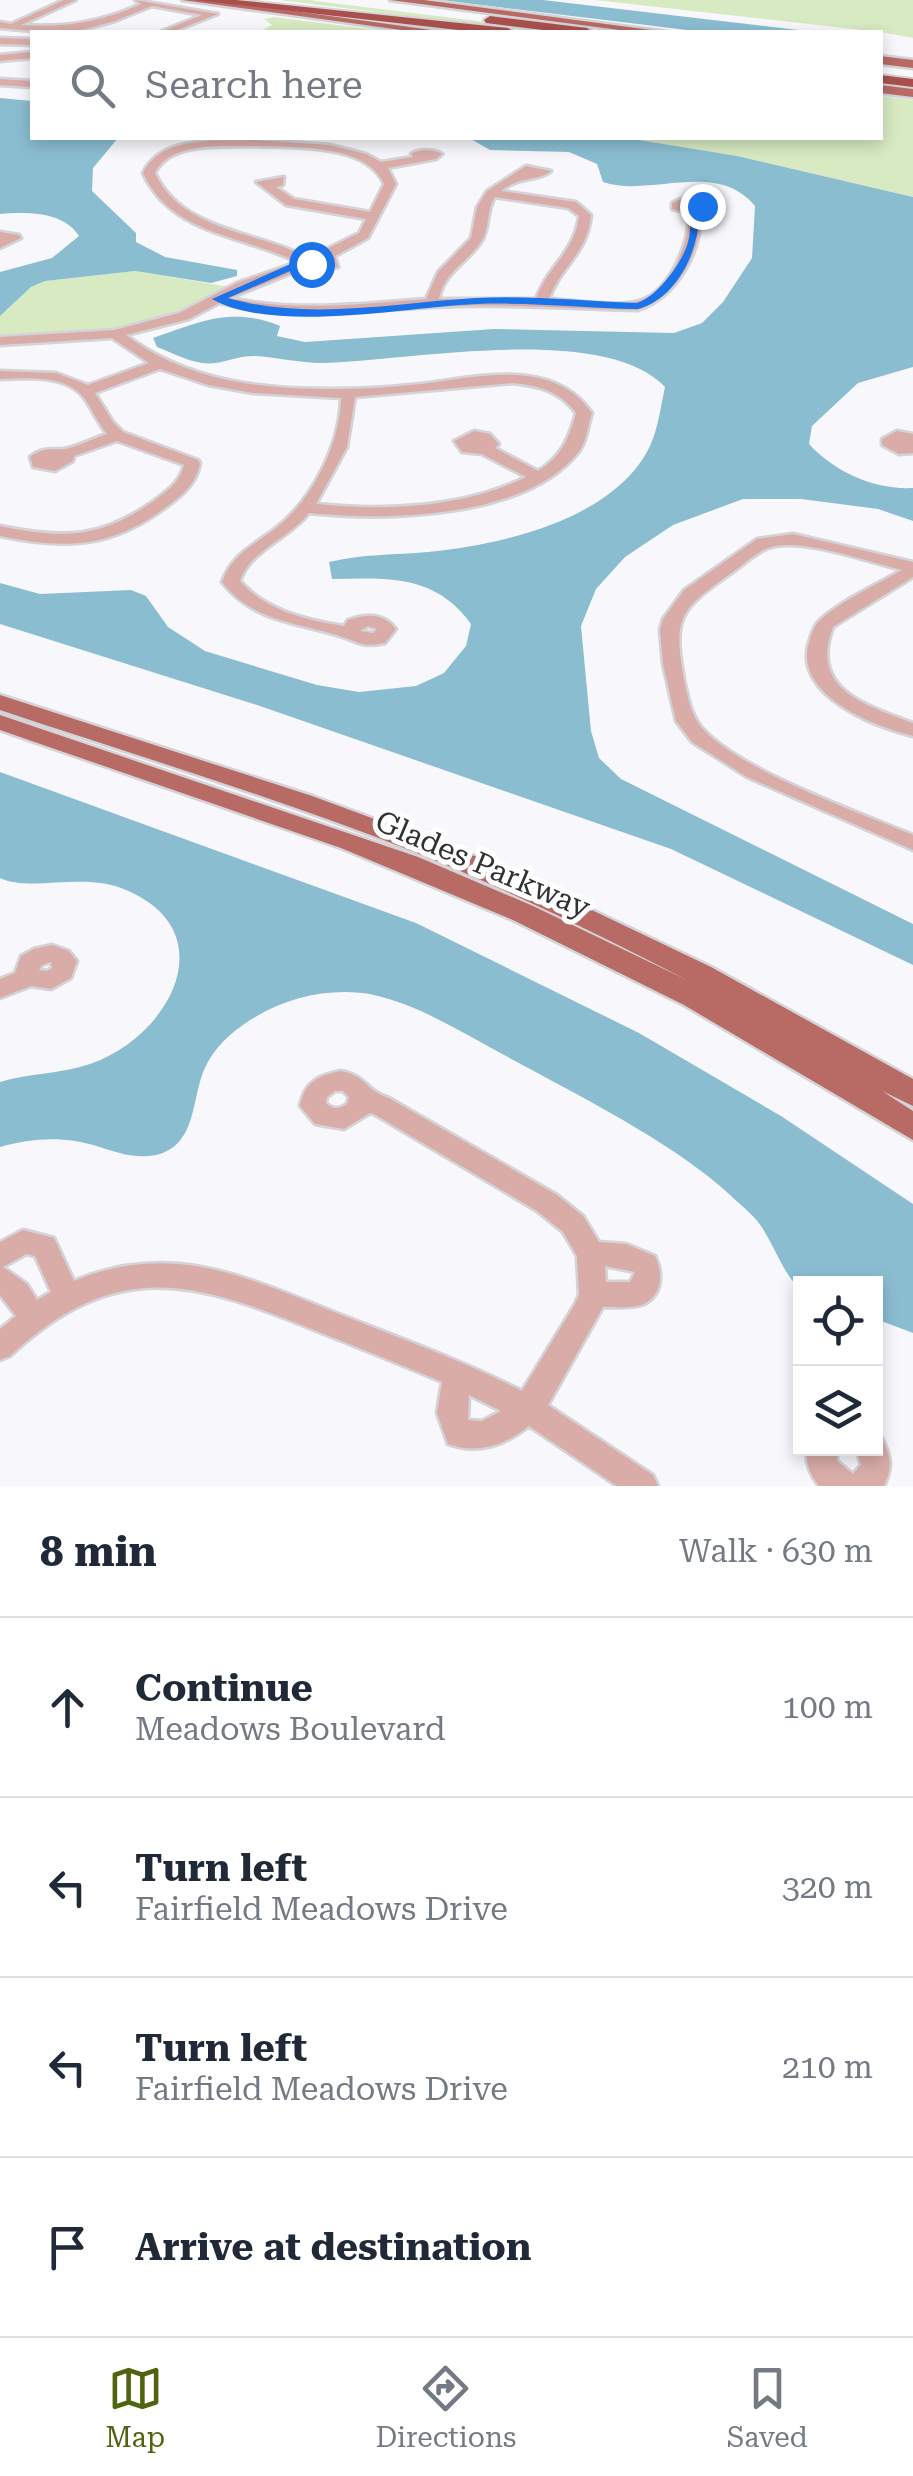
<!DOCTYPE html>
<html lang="en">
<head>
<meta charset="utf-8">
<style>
	:root { --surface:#fff; --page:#f2f2f3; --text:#1f2937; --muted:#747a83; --line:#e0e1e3; --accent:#50630e }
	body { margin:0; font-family:"Roboto Serif",serif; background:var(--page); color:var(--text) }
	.controls { position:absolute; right:30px; bottom:30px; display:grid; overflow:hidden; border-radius:0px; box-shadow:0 5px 15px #0003 }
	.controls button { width:90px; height:90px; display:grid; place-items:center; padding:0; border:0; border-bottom:2px solid var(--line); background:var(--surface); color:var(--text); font:50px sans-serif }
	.stop { position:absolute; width:30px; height:30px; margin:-22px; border:8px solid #1a73e8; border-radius:50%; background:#fff }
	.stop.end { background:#1a73e8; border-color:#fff; box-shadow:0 2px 10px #0008 }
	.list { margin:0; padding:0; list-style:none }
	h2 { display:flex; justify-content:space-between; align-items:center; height:130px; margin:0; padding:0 40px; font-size:42px }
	h2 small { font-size:32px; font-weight:400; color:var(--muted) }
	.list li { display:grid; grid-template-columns:65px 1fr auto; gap:30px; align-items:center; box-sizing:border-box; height:180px; padding:0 40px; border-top:2px solid var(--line) }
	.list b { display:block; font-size:38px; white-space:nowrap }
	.list p { margin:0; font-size:32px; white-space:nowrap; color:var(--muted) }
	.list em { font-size:32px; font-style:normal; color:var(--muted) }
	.icon { flex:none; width:55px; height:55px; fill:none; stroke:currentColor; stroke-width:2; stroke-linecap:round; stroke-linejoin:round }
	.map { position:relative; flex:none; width:913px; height:1486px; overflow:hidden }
	.search { position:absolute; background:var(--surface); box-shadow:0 5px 15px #0003; left:30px; right:30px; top:30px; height:110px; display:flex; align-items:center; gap:25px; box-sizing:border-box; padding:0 35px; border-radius:0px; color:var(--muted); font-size:38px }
	.sheet { height:850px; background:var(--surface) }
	nav { display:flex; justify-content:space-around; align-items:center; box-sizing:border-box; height:140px; border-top:2px solid var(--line); background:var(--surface); font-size:28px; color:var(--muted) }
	nav a { display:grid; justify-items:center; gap:5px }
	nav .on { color:var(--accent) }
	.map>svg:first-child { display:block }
	.green { fill:#d7eac2 }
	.water { fill:#8bbdd1 }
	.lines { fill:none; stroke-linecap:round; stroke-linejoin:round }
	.minor-casing { stroke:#d4d4d8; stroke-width:5 }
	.major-casing { stroke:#d4d4d8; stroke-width:5 }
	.highway-casing { stroke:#d4d4d8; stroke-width:4 }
	.minor { fill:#d9aca8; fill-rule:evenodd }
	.major { fill:#b86a64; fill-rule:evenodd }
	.highway { fill:#aa504c; fill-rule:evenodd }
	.route { fill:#1a73e8 }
	.labels { text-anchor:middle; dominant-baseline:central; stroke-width:10; stroke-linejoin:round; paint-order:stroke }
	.street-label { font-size:30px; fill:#303132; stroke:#fff }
</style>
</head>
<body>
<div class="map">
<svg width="913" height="1486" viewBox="0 0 913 1486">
	<rect width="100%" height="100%" fill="#f8f8fc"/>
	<g class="green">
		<polygon points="279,0 308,0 566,32 536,32"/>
		<polygon points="595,0 913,0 913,38 880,32"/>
		<polygon points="274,17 392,32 258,32 272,25 264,19"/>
		<polygon points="881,96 913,100 913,197 737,156 627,138 880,138"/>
		<path d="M135,271L230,287C148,329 91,336 0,337V316L31,287L45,281Z"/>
	</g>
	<g class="water">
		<polygon points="440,0 543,0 815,32 704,32"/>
		<path d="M0,98L32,101V138H118L93,168L92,191L136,233V242L165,257L237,270V276L211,283L135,271L45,281L31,287L0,316V272L52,258L79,236C63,211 27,212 0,214Z"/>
		<path d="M469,138H627L737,156L913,197V367L858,383L812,426L809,444C835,472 874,490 913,488V521L878,509L801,499H743L673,525L625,557L596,589L581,626L591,731L599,758L621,779L913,924V965L671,849L260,706L0,624V583L40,594L131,590L146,596L168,627L205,651L317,685L359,692L416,686L444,673L466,646L471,624C435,574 388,578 332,579L329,562C362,554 394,555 428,552C502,545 615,519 650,446C658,429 661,405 665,387C603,322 408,361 322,363C299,363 276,357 253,356C240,356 228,361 216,363C195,366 176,354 157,347L153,338C199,322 231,306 280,326L277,336L305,342L494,329L674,333L702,323L723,302L752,258L755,206C716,159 651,198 603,182L597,164L569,152L490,150Z"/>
		<path d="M0,772L416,923L639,1033L781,1116L913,1204V1333L876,1319V1284H800V1290C782,1271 775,1247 761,1226C753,1214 739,1204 729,1194C673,1142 572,1092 504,1055C463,1033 419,1005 374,995C335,987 291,996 257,1016C238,1027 219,1042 208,1062C190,1092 200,1145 156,1155C126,1161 103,1145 75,1141C49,1137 25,1140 0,1147V1082C29,1073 61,1074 90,1064C172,1036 227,928 121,888C80,873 30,892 0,878Z"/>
	</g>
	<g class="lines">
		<defs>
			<g id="minor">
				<path d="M64,0H76L21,25C65,28 101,22 141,4L135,0L218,14L172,32H160L202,15L152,6L115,21L78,31L42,32L0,28V22L11,24Z"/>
				<polygon points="0,38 32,39 32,45 0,44"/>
				<polygon points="32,52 32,58 0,61 0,55"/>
				<polygon points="0,79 32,81 32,87 0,85"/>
				<path d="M255,140L330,145L366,154L381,162L413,157L411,154C418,149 435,149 442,154L436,159L388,168L396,184L368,238L335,256L338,267L321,270L307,267L230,298C295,312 360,304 426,299L438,272L471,238L477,207L487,191L526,166L551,171C538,182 521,175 501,191L576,202L591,215C587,255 561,265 549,299C576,300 609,307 635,302C669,296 690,243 689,213L672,209V203C685,196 697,193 708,206L701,210C702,251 678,296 638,310C577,309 516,304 455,306C375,309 298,321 219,303L189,319L126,335C186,381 263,390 337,389C365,389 393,387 421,384C478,377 553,357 592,413C588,424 587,440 580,450C529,519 386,521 309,513C289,539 250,550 240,581C266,611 307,620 344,626L348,620C366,614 383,612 396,629L385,643C361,648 359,642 340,636C296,622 253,622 222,582C232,554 254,545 276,528C313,499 340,444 341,398L253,393L208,385L160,369L95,393L113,422L123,432L198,460L200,463C197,482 184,494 169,505C113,548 67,550 0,536V526C63,539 101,539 155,500C168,490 180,482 184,465L117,441L74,456L73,461L55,471L33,467L30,457C43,447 49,450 64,449C77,447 94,438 107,434C98,423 93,411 85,399C67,374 27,378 0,379V371L56,373L88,385L149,363L112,338L0,345V337L115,330L179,313L237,283L297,262C243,235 171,235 143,173C161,135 219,141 255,140ZM255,146C294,148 366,143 384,184L370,212L294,199L276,187L283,185L284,177L256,182L286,205L366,219L359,233L309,258C258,231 182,232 155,173C170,141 225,147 255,146ZM495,197L568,208L579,216C574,254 548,265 536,299H439C444,272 467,263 481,242C490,229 486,211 495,197ZM513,383C539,386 560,391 576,413C569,438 562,456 538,471L495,448L499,444L490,434L474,431L454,441L462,452L482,454L526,477C463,508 384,511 316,504L347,447L355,397ZM368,626L377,629L373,633L360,631Z"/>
				<polygon points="0,232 19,235 21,238 0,248"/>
				<polygon points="897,431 913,434 913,453 899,454 882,445 882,439"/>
				<path d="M793,534L913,562V577L833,627C809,690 866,705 913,723V736C873,726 790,694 810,639C812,632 815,624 821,619C844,599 876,585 902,570C869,562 797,536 768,548C755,553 742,566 730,574C679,610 673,617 684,680C688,698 691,716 703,729C741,771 858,812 913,835V850L747,777L692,742L676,721L663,664L660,630L663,619L684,590L757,539Z"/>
				<path d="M52,945L69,951L77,961L71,978L51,989L31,986L0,998V979L15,973L21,956L34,949ZM51,962L52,968L47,971L39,970L42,965Z"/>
				<path d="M341,1071C367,1076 366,1091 389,1098L557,1195L583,1216L599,1242L626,1244L655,1256C663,1272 663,1295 644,1304C632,1309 615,1307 603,1307L548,1405L653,1475L658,1486H617L529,1426C505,1445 478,1455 448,1444L437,1413L442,1382C400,1364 357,1347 314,1330C192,1280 116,1258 10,1356L0,1360V1329L16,1316L0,1295V1242L23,1230L54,1238L74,1281C107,1267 143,1261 179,1264C235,1269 287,1294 339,1314C400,1338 463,1361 522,1391L575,1304L579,1295L577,1256L563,1232L537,1211L374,1114L370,1113L344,1129L315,1124L300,1106C304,1082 319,1075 341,1071ZM335,1091H343L349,1097L347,1104C339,1109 333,1110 326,1103L327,1097ZM26,1254L35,1256L51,1292L37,1300L27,1284L3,1267ZM605,1266L635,1272L630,1282H606ZM469,1395L501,1411L482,1421L468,1420Z"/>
				<path d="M876,1435L882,1438C891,1457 893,1467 884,1486H819C810,1475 805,1462 807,1448H837V1461L853,1474L861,1465L856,1448H876Z"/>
			</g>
			<g id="major">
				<polygon points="182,0 214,0 446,32 416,32"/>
				<polygon points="390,0 424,0 666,32 635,32"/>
				<polygon points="880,56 913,60 913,68 880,64"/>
				<polygon points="880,85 913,89 913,97 880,93"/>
				<path d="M0,695L312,796L491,862L711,967L913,1079V1106L882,1091L913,1111V1140L684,1005L513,920L341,848L0,730V715L418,857L533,906L689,981C598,934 507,889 412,851C277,798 138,756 0,710Z"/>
			</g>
			<g id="highway">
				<polygon points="194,0 236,0 508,28 514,32 476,32"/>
				<polygon points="490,16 587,28 593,32 560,32 486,23 484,20"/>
				<polygon points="880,75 913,79 913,87 880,83"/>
			</g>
		</defs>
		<use href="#minor" class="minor-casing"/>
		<use href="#major" class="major-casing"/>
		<use href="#highway" class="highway-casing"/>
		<use href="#minor" class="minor"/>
		<use href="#major" class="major"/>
		<use href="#highway" class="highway"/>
	</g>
	<path class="route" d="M702,204L707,206L699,211C700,249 678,298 638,309C585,308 530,302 477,304C407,307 273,334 212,299L304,258L316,264L304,265L228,298C307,321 393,303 475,298C528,295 584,301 637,303C657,297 683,262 688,242C691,232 690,220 690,210Z"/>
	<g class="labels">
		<g class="street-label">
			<text transform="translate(483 864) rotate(23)">Glades Parkway</text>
		</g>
	</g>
</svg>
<div class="controls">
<button><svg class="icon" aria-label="locate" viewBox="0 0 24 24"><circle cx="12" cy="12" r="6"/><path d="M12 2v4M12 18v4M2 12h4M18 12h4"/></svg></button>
<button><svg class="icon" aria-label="layers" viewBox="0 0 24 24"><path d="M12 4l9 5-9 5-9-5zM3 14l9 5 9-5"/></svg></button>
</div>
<div class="stop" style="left:311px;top:264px"></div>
<div class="stop end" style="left:702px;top:206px"></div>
<div class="search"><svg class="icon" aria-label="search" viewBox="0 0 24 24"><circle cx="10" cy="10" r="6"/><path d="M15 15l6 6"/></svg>Search here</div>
</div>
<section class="sheet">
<h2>8 min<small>Walk · 630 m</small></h2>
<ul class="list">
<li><svg class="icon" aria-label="ahead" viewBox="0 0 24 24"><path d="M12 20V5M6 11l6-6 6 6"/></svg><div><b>Continue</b><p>Meadows Boulevard</p></div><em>100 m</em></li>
<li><svg class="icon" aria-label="left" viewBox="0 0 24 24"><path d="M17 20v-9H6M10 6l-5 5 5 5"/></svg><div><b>Turn left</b><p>Fairfield Meadows Drive</p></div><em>320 m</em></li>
<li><svg class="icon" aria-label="left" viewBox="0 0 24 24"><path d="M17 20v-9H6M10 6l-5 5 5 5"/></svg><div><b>Turn left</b><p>Fairfield Meadows Drive</p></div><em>210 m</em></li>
<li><svg class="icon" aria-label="arrive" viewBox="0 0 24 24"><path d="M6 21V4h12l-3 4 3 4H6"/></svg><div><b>Arrive at destination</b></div></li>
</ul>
</section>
<nav>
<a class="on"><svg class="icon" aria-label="map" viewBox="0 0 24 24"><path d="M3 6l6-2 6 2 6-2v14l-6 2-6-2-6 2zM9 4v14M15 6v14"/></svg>Map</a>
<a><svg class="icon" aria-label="directions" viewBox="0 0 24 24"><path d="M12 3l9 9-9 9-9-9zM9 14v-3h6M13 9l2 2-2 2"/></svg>Directions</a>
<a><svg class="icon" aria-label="saved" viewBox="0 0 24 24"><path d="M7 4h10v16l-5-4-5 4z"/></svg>Saved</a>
</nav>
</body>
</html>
